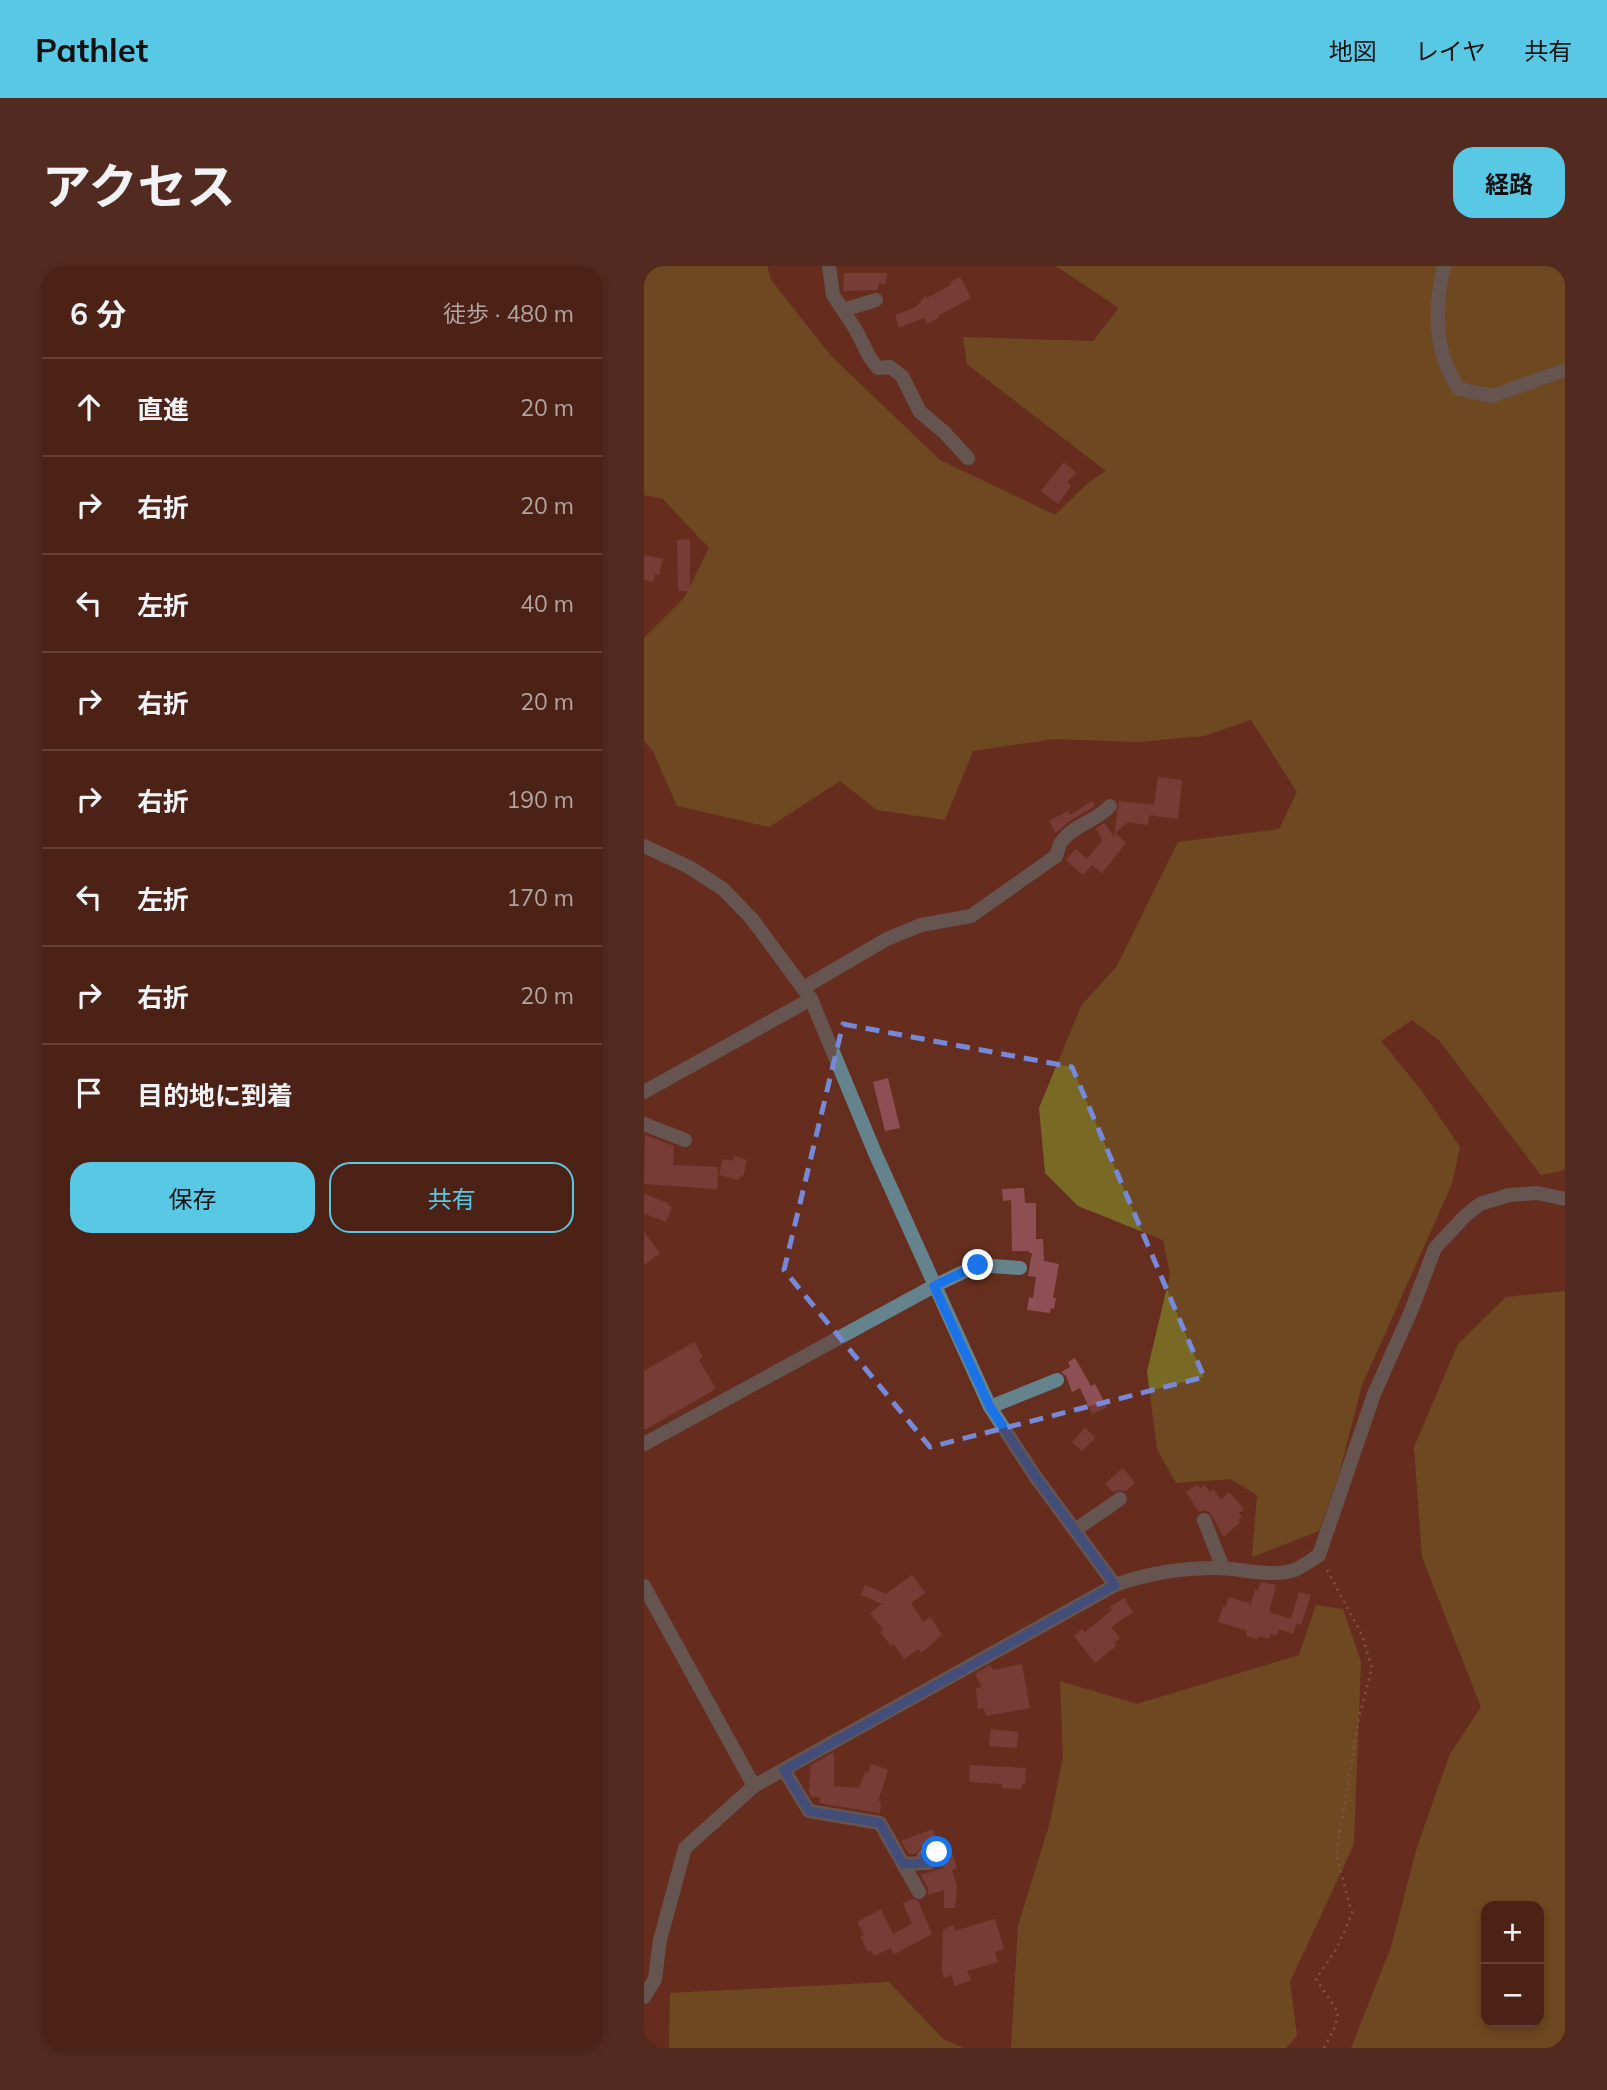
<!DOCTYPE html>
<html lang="ja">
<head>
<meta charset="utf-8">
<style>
	:root { --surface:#4c2217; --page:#532a20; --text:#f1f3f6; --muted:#b2a4a1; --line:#633f36; --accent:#59c8e4 }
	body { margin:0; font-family:Mulish,"Noto Sans JP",sans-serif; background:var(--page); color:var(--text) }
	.controls { position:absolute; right:21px; bottom:21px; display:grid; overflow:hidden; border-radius:14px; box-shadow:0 4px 10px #0003 }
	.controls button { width:63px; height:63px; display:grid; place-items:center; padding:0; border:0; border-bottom:2px solid var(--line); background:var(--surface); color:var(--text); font:35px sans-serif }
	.stop { position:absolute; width:21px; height:21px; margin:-16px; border:5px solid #1a73e8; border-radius:50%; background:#fff }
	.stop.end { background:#1a73e8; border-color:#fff; box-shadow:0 2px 7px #0008 }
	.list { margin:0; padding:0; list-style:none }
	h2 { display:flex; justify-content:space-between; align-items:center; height:91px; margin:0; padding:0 28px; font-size:30px }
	h2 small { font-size:23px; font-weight:400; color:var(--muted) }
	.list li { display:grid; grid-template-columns:46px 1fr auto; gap:21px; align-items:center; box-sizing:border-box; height:98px; padding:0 28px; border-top:2px solid var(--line) }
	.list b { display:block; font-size:26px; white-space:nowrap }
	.list em { font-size:23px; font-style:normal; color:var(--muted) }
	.actions { display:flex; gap:14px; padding:21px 28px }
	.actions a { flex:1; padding:16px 0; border:2px solid var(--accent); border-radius:21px; text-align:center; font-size:24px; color:var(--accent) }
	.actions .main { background:var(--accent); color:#111 }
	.icon { flex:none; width:38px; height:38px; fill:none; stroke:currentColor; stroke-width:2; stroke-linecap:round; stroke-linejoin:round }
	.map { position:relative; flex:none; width:921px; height:1782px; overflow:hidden; border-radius:21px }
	header { display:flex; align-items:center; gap:42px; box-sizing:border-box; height:98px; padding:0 35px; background:var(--accent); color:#111 }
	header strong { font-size:33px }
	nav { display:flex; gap:38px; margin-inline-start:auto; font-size:24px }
	.intro { display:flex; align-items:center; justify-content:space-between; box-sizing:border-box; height:168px; padding:0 42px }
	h1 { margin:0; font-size:49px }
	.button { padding:18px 32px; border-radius:21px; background:var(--accent); color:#111; font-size:24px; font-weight:700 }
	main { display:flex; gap:42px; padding:0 42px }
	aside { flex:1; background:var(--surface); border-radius:21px; box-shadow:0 4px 10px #0003 }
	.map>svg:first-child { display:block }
	.green { fill:#786924; fill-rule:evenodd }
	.building { fill:#8d4f53 }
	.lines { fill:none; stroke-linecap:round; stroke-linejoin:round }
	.path { stroke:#a87d71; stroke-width:2.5; stroke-dasharray:2 5; stroke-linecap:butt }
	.street { stroke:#64838c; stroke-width:14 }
	.route { stroke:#1a73e8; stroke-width:9 }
	.marked { fill:none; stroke:#7688d8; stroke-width:5; stroke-dasharray:14 9; stroke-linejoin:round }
</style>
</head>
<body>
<header>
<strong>Pathlet</strong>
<nav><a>地図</a><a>レイヤ</a><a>共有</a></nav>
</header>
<div class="intro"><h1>アクセス</h1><a class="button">経路</a></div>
<main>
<aside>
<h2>6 分<small>徒歩 · 480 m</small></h2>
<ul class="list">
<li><svg class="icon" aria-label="ahead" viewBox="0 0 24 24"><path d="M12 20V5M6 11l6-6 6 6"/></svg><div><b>直進</b></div><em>20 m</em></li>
<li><svg class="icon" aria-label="right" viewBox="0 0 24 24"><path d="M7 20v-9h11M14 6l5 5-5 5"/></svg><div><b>右折</b></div><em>20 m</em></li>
<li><svg class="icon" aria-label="left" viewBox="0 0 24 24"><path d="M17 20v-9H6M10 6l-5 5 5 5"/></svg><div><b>左折</b></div><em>40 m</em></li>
<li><svg class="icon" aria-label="right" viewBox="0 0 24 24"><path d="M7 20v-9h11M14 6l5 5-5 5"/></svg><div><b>右折</b></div><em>20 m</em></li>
<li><svg class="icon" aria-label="right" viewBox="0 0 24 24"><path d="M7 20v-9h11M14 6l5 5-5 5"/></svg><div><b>右折</b></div><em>190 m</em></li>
<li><svg class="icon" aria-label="left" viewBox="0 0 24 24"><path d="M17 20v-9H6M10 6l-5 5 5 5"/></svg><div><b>左折</b></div><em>170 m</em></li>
<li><svg class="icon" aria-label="right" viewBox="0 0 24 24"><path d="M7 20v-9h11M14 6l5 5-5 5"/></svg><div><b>右折</b></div><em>20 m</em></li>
<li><svg class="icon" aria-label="arrive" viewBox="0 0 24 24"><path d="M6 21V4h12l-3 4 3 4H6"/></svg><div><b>目的地に到着</b></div></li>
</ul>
<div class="actions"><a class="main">保存</a><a>共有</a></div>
</aside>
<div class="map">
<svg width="921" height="1782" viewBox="0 0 921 1782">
	<rect width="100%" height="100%" fill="#662e1f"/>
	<g class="green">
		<polygon points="0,0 123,0 127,14 187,90 296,194 411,249 444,217 462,205 323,98 319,71 449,75 475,42 412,0 921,0 921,904 897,909 795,774 768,754 737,775 777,824 816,881 808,918 718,1119 695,1208 675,1265 608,1291 613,1229 586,1213 532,1217 513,1183 503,1105 526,1009 519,974 434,940 401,907 395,842 437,740 473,700 534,576 635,563 653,526 607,454 560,470 494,476 410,473 329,485 301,554 233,544 196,515 125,561 33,540 9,485 0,475 0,372 40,332 65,282 19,233 0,229"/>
		<path d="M921,1025V1782H707L747,1681L773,1581L806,1488L837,1441L778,1291L770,1181L814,1078L862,1031ZM842,1640H895V1756H842Z"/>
		<polygon points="672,1339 699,1343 717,1396 710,1578 646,1716 653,1770 642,1782 367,1782 374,1660 406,1556 419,1491 416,1415 493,1438 655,1389"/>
		<polygon points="245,1716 299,1773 320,1782 25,1782 26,1727"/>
	</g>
	<g class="building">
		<polygon points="200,7 243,7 242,18 234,17 234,24 199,25"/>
		<polygon points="316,11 327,32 295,49 294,52 283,58 280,52 255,62 251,49 272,41 282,29 283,32 307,19 306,16"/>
		<polygon points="420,196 432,207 423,216 427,220 414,238 397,225"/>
		<polygon points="46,273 46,325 34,325 33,274"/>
		<polygon points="0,289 19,293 15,309 11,308 9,316 0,314"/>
		<polygon points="514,511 538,514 534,553 505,549 504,559 485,556 471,567 482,577 458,607 448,599 439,609 422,594 432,583 443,593 458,575 452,562 461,557 470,571 475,535 510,539"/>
		<polygon points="448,535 451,540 424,556 412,567 405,555 424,545 426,549"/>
		<polygon points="244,812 256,862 241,865 229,816"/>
		<polygon points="1,869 30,880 29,899 74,901 73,923 0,918"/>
		<polygon points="90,890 103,894 99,911 96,910 95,914 75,909 79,893 89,895"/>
		<polygon points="380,922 381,937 392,937 392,973 399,973 400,995 415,998 409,1032 412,1032 410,1043 407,1042 406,1047 383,1044 385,1031 389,1032 392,1011 384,1010 388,987 385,987 385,985 368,985 367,934 359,935 358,923"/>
		<polygon points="0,928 24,937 24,939 28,941 22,956 0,947"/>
		<polygon points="0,966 16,987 0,999"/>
		<polygon points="50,1076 59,1091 55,1094 72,1123 0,1164 0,1105"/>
		<polygon points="431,1092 447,1120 451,1118 463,1141 448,1148 436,1122 428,1126 422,1110 417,1106 426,1101 424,1096"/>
		<polygon points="441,1162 451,1172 438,1185 428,1176"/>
		<polygon points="479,1202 491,1217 482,1225 475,1224 469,1226 461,1218"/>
		<polygon points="553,1219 556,1222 561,1219 566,1226 569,1223 577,1234 585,1226 600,1243 595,1247 598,1251 594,1254 596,1256 580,1271 566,1247 561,1244 555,1246 542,1226"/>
		<polygon points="268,1309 281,1327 267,1337 279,1356 286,1351 298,1369 277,1387 275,1383 260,1393 250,1378 247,1380 236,1366 239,1363 226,1347 238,1338 217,1329 221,1319 242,1328"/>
		<polygon points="617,1316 632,1319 625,1346 647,1353 655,1326 667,1329 657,1359 653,1357 649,1368 635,1363 632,1370 627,1368 625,1373 615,1370 614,1373 602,1370 603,1365 574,1356 579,1340 582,1341 585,1331 607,1338 611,1323 614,1324"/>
		<polygon points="480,1332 489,1346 467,1361 476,1372 470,1377 472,1380 451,1397 430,1370 438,1363 441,1366 468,1344 466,1341"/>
		<polygon points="378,1398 386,1442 342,1450 340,1442 334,1443 332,1422 338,1421 331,1408 346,1399 349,1404"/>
		<polygon points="347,1463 374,1466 373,1482 345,1480"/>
		<polygon points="190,1486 190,1520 215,1522 221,1506 224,1507 227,1498 244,1504 234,1535 237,1536 236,1547 175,1537 176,1531 168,1531 165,1526 167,1499"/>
		<polygon points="326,1499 382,1502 381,1518 378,1518 377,1523 358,1522 358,1518 325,1516"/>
		<polygon points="289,1563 294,1577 277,1581 271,1588 265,1588 257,1575"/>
		<polygon points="307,1584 313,1602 308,1604 313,1620 311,1642 300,1642 300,1624 284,1629 284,1622 277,1609 300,1602 297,1595 302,1586"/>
		<polygon points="268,1633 274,1635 288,1668 250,1688 247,1682 230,1690 227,1684 224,1686 216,1670 220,1669 213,1656 237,1643 249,1668 268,1658 259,1637"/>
		<polygon points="351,1653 360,1683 351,1686 354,1696 323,1705 327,1714 311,1720 307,1709 300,1712 298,1706 299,1664 310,1659 310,1665"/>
	</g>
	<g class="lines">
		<polyline class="path" points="680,1782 691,1761 694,1746 672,1713 693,1682 708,1647 692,1588 715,1451 728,1402 718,1369 682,1302"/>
		<g class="street">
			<polyline points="185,0 189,29 212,64 226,92 234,102 246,101 258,110 276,146 300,166 324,192"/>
			<path d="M800,0C790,42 790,87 815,123L848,130L921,104"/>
			<polyline points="199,44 232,34"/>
			<polyline points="0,580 45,601 79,623 108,653 167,733 231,887 346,1141 391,1210 471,1319"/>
			<path d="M159,722L243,673L277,659L327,650L412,590C414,585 415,577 419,574C431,558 453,555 466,540"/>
			<polyline points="0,826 167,733"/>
			<polyline points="0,858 41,874"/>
			<polyline points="346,1141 413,1114"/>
			<polyline points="0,1178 290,1020 334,999 376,1002"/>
			<polyline points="560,1254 579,1302"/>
			<polyline points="431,1264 476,1233"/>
			<polyline points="0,1320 110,1520"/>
			<polyline points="140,1504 165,1545 236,1557 275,1626"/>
			<polyline points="259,1598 284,1597 280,1590 293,1586"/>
			<path d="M0,1731L11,1713L16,1674L41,1582L110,1520L471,1319C504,1307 537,1302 572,1302C596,1302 623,1311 647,1305C656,1303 667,1294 675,1289L730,1128L767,1045L791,982L821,950L836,938L865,929L893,927L921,933"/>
		</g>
	</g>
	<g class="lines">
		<polyline class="route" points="293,1586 280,1590 284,1597 259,1598 236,1557 165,1545 140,1504 471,1319 391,1210 346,1141 290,1020 334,999"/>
	</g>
	<path d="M0 0H921V1782H0ZM199,758L428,801L560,1111L286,1181L140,1004Z" fill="#662e1f" fill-opacity=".55" fill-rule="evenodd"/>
	<path class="marked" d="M199,758L428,801L560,1111L286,1181L140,1004Z"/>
</svg>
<div class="controls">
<button>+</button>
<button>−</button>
</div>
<div class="stop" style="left:293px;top:1586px"></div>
<div class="stop end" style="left:334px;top:999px"></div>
</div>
</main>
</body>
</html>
